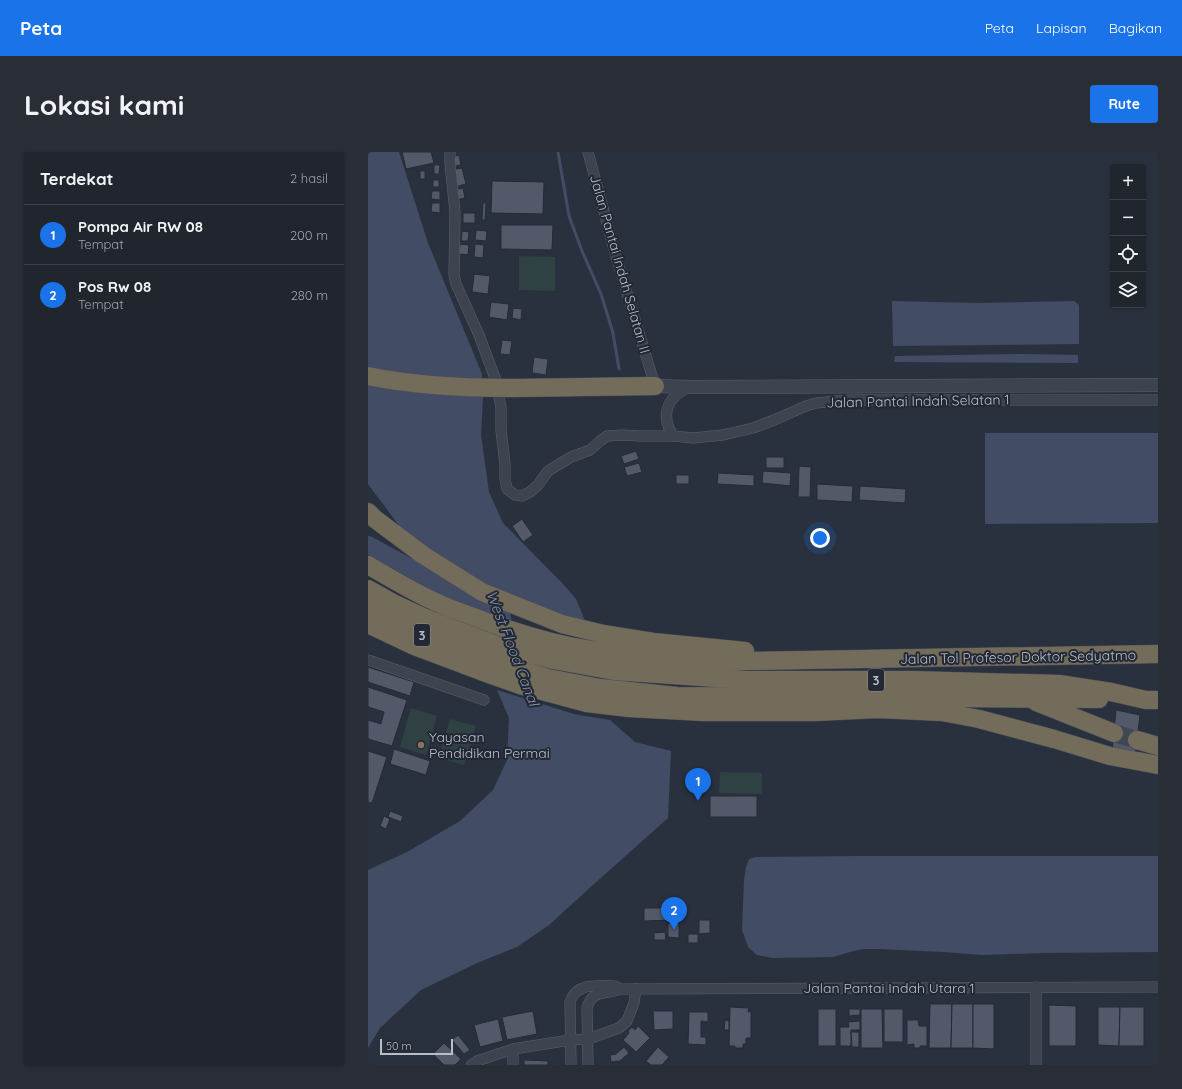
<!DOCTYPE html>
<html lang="id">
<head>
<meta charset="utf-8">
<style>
	:root { --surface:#20252e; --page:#282d36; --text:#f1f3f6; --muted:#a2a5aa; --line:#3d424a; --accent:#1a73e8 }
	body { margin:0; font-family:Quicksand,sans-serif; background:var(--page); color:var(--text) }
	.controls { position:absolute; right:12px; top:12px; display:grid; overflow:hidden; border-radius:4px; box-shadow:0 1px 3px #0004 }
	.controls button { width:36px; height:36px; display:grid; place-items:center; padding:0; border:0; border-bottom:1px solid var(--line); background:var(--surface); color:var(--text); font:20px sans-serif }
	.scale { position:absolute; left:12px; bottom:10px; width:73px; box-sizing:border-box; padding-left:4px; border:2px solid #babec9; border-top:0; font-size:11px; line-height:14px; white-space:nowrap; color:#babec9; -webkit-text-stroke:3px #222834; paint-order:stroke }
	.you { position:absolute; left:452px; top:386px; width:14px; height:14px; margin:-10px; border:3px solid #fff; border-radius:50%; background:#1a73e8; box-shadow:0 0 0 6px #1a73e833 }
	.badge { display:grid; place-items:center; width:26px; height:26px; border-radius:50%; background:var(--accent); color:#fff; font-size:13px; font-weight:700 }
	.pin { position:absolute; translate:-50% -33px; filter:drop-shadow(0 1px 2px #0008) }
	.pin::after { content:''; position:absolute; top:21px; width:14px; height:12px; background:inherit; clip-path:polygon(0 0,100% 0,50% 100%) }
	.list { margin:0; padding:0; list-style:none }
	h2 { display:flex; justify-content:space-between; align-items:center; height:52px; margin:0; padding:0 16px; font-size:17px }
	h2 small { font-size:13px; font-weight:400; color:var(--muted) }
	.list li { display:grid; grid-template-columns:26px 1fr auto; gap:12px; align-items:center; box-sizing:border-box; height:60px; padding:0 16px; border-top:1px solid var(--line) }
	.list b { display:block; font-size:15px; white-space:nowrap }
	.list p { margin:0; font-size:13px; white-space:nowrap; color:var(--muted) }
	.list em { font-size:13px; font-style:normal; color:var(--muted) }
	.icon { flex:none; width:22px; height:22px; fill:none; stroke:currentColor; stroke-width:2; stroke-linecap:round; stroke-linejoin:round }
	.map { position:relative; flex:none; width:790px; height:913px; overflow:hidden; border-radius:4px }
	header { display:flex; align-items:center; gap:24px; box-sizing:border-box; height:56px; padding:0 20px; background:var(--accent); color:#fff }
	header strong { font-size:19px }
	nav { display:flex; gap:22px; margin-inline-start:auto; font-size:14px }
	.intro { display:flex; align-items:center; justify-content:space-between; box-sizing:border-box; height:96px; padding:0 24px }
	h1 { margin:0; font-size:28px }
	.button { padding:10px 18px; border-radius:4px; background:var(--accent); color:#fff; font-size:14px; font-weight:700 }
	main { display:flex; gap:24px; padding:0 24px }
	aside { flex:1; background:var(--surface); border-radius:4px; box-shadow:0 1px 3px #0004 }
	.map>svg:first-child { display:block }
	.green { fill:#2f4143 }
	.water { fill:#424d65 }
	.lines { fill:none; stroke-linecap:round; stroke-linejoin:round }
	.stream { stroke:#424d65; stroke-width:3 }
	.river { stroke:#424d65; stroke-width:18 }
	.building { fill:#535969; stroke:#242a36 }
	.motorway-tunnel { stroke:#404653; stroke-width:18; stroke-dasharray:18 9; stroke-linecap:butt }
	.minor-casing { stroke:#5b616c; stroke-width:11 }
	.tertiary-casing { stroke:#5b616c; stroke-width:14 }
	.motorway-casing { stroke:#484e59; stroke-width:19 }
	.minor { stroke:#3d434f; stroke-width:10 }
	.tertiary { stroke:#3d434f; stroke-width:13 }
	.motorway { stroke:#736c5b; stroke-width:18 }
	.motorway-bridge-casing { stroke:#484e59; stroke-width:19; stroke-linecap:butt }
	.motorway-bridge { stroke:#736c5b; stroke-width:18 }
	.education-dot { fill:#8d6e63; stroke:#222834; stroke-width:1.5 }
	.labels { text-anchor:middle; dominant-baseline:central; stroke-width:4; stroke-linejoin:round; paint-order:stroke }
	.shield { fill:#222834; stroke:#8c919c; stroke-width:1 }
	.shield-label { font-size:13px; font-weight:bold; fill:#babec9 }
	.street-label { font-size:14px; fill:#babec9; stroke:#222834 }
	.poi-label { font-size:14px; fill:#babec9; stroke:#222834; text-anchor:start }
	.water-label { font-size:15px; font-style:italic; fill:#8692ac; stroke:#222834 }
</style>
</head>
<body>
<header>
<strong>Peta</strong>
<nav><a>Peta</a><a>Lapisan</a><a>Bagikan</a></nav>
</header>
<div class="intro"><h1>Lokasi kami</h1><a class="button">Rute</a></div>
<main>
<aside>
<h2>Terdekat<small>2 hasil</small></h2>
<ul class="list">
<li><span class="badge">1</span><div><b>Pompa Air RW 08</b><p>Tempat</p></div><em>200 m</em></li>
<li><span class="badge">2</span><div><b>Pos Rw 08</b><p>Tempat</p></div><em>280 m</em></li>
</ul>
</aside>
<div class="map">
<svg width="790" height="913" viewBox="0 0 790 913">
	<rect width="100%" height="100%" fill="#2a313e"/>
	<g class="green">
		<polygon points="151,104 187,105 187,139 151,138"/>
		<polygon points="43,556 69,564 58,603 32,595"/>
		<polygon points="82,567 108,574 96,613 71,606"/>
		<polygon points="352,620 394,621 394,642 351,641"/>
	</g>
	<g class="water">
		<polygon points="0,0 31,0 60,91 114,222 115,246 113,283 121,340 135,371 195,432 208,447 218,471 113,435 41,387 0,332"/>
		<polygon points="524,149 611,151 706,149 711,153 711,192 525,194"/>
		<polygon points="654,202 710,203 710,211 526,210 527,204"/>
		<polygon points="617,281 790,281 790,371 617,372"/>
		<polygon points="129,538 206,562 242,568 267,590 303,599 300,666 226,732 181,773 149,795 109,811 53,838 12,876 0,896 0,718 39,700 92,669 125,638 139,608 141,566"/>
		<polygon points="490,704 790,704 790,800 674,801 615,803 575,800 511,797 494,797 482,800 465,805 404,806 389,803 380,795 374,778 376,729 378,715 381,707 387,705"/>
	</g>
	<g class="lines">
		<polyline class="stream" points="190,0 201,64 214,99 233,142 245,181 251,217"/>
		<g class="river">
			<polyline points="0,393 134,466"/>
			<polyline points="121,434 142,489"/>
		</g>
	</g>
	<g class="building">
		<polygon points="34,0 63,0 66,11 38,17"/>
		<polygon points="91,3 93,13 87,14 85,5"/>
		<polygon points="66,13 72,13 71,22 66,22"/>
		<polygon points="94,16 98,32 87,35 83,18"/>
		<rect x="52" y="19" width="5" height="8"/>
		<rect x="65" y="28" width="6" height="7"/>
		<polygon points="124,29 176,30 175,62 123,61"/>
		<polygon points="95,36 97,46 88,48 86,38"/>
		<polygon points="64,39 72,39 72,48 63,47"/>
		<polygon points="64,51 72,51 72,61 63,60"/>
		<polygon points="115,51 118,51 117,68 114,68"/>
		<rect x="95" y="61" width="12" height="10"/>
		<polygon points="133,73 185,73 184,98 133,97"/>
		<polygon points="108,78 119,79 118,89 107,88"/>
		<polygon points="94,79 101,80 100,89 93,89"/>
		<polygon points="92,92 101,93 100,103 91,102"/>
		<polygon points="107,92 116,93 115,106 106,105"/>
		<polygon points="106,122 122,124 120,142 104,140"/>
		<polygon points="123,150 141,152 139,168 121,165"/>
		<polygon points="145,156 154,157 153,168 144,166"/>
		<polygon points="134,188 144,189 142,203 132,202"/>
		<polygon points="166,205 180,207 178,223 164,221"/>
		<polygon points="268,299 271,307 256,312 253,304"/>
		<rect x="398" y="305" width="18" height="11"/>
		<polygon points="271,311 274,320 259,324 256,315"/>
		<polygon points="431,314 443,315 442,345 430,345"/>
		<polygon points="395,319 423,321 422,334 394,331"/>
		<polygon points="350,321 386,323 386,334 349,332"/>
		<rect x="308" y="323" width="13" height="9"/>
		<polygon points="449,332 485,334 484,350 449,348"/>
		<polygon points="492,334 538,337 537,351 491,348"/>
		<polygon points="154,367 165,383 155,390 144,374"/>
		<polygon points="0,515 46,530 42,544 0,530"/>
		<polygon points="0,535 39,548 24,594 0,587 0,568 13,572 16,560 0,555"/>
		<polygon points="748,558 772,563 767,605 744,599"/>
		<polygon points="26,597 62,609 58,623 22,612"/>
		<polygon points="0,599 19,605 4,651 0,650"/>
		<rect x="342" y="644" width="47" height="21"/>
		<polygon points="22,659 35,664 33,670 20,665"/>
		<polygon points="16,664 22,667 18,677 12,674"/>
		<polygon points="276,756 305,756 305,768 276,769"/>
		<polygon points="331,768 342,768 342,781 331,782"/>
		<polygon points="300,771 311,771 311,786 300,785"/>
		<polygon points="297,780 298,788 286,788 286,781"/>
		<rect x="320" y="782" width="10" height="9"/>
		<polygon points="562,852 584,852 583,896 561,896"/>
		<polygon points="584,852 605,852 605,896 583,896"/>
		<polygon points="605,852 626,852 626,897 605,896"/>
		<polygon points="681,853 708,854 708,894 681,894"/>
		<polygon points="362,855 381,856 380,860 383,859 383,886 378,886 378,892 375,892 375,896 367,896 367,894 361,894"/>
		<polygon points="730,855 752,855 751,894 730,893"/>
		<polygon points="752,855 776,855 776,894 751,894"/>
		<rect x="450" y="857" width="18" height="37"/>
		<polygon points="481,857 492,857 492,863 481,864"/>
		<polygon points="493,857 514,857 515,896 493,896"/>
		<rect x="516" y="857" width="19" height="33"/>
		<polygon points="165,859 169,882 139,888 134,865"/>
		<polygon points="285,859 305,859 305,877 286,878"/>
		<polygon points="321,860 340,860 340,870 333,869 333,885 338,885 338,893 320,892"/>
		<polygon points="130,867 135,889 112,895 106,873"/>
		<polygon points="357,868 361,869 361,878 356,878"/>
		<polygon points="539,868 550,868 551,874 559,874 559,894 552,894 552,896 546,896 546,892 539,893"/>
		<polygon points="492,869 492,878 483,878 483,894 472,894 472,875 481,875 480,870"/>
		<polygon points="270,874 282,886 268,900 255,888 261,881 260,879 264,875 267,878"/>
		<polygon points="483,880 491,880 491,895 484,895"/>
		<polygon points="90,883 102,898 96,902 84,888"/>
		<polygon points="76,891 93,907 87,913 76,913 65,902"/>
		<polygon points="256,895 261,901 252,909 243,910 242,903 248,902"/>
		<polygon points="290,895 301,905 294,913 283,913 278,909"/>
		<polygon points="156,908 180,909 180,913 156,913"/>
	</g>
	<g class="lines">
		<polyline class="motorway-tunnel" points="746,581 769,588"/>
		<defs>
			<g id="minor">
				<polyline points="82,0 82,11 87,60 86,123 88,132 111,183 127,226 133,255 133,278 137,312 137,327 139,337 147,343 154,344 162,340 170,333 180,319 203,305 222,298 232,289 239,284 255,283 271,284 305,284 325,286 355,283 385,276 406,268 438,254 448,251 481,248 790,248"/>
				<polyline points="220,0 247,101 287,234"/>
				<path d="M305,284C292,263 299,244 322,235"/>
				<polyline points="0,508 116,548"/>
				<polyline points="103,913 109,909 145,897 202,888 220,887 251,876 259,869 266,851 268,837"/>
				<polyline points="145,913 145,897"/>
				<path d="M203,913L202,850C209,830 229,834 246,834L249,835"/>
				<path d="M220,913L219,856C224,837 238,843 253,837L790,835"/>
				<polyline points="668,913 668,835"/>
			</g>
			<polyline id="tertiary" points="287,234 322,235 790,233"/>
			<g id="motorway">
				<polyline points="147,236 287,234"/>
				<polyline points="0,360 7,367 55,403 114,440 194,472 235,482 285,490 377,499"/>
				<path d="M0,413C24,427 47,441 72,452C82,457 93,460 103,464C142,479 182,492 223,498C273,506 324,509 374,509L790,502"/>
				<polyline points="0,437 27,452 57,466 131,494 186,508 246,519 378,528 543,528 691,532 743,540 778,548 790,548"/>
				<polyline points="0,456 10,462 60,485 111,504 180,526 232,536 309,544 731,547"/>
				<polyline points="0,472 44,493 121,522 152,533 219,551 261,556 336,560 447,560 510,557 574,560 611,567 686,587 742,604 790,613"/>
				<polyline points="668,550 746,581"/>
				<polyline points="769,588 790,594"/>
			</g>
		</defs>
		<use href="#minor" class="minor-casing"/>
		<use href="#tertiary" class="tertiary-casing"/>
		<use href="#motorway" class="motorway-casing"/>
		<use href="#minor" class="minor"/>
		<use href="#tertiary" class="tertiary"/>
		<use href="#motorway" class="motorway"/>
		<defs>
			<path id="motorway-bridge" d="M0,224C48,234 98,236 147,236"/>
		</defs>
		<use href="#motorway-bridge" class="motorway-bridge-casing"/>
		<use href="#motorway-bridge" class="motorway-bridge"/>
	</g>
	<circle class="education-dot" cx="53" cy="593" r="4"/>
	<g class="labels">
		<g class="shield">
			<rect x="46" y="472" width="16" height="22" rx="3"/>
			<rect x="500" y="517" width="16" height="22" rx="3"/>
		</g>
		<g class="shield-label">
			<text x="54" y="483">3</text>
			<text x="508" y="528">3</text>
		</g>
		<g class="street-label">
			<text transform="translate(252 112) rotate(74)">Jalan Pantai Indah Selatan II</text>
			<text transform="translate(550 249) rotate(-1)">Jalan Pantai Indah Selatan 1</text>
			<text transform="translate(650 505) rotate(-1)">Jalan Tol Profesor Doktor Sedyatmo</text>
			<text x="521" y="836">Jalan Pantai Indah Utara 1</text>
		</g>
		<g class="poi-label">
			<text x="61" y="585">Yayasan<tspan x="61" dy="16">Pendidikan Permai</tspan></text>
		</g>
		<g class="water-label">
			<text transform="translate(145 496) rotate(69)">West Flood Canal</text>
		</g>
	</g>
</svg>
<div class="controls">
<button>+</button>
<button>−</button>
<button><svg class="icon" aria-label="locate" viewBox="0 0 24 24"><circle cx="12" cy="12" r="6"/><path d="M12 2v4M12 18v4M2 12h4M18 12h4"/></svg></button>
<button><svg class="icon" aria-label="layers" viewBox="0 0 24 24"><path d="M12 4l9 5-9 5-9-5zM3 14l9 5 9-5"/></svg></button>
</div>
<div class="scale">50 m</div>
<div class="you"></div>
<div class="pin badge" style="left:330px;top:649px">1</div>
<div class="pin badge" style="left:306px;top:778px">2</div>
</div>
</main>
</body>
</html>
